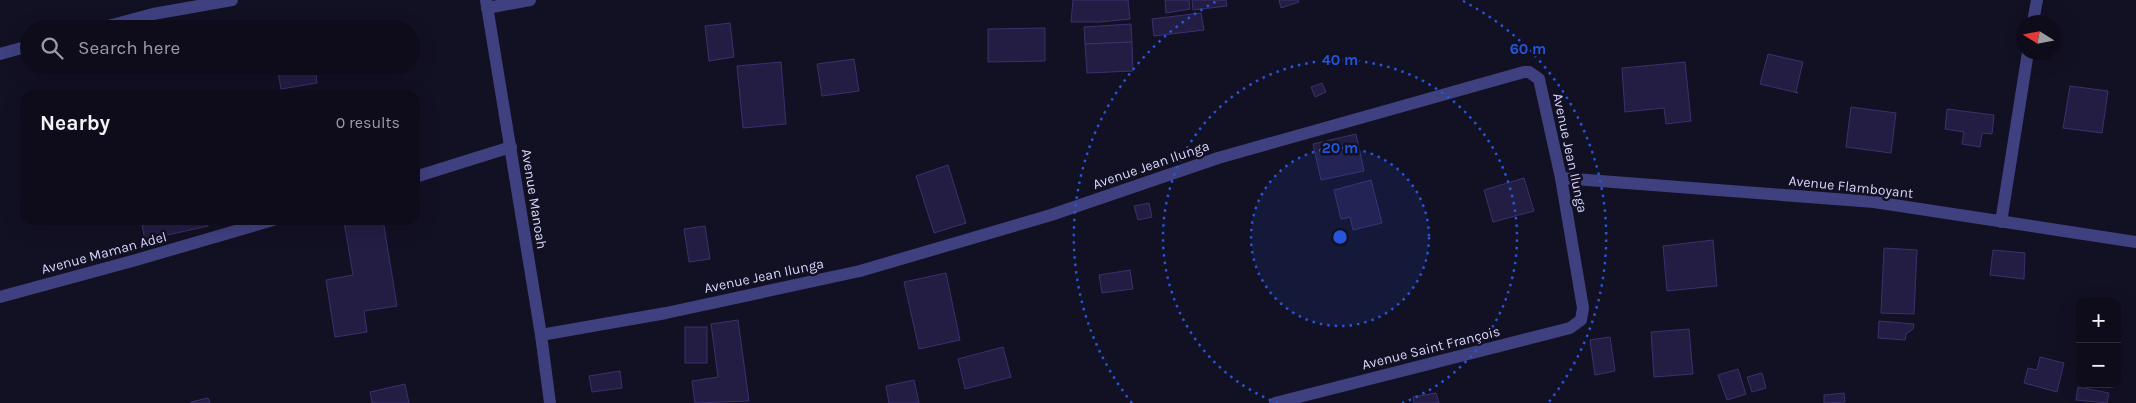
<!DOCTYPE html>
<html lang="en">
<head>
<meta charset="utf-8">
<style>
	:root { --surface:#0e0c1a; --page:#1c1a27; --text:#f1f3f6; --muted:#9b9ba2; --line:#2e2c39 }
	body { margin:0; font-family:Karla,sans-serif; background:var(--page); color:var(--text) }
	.controls { position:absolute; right:15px; bottom:15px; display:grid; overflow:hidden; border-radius:10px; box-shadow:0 5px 20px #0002 }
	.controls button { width:45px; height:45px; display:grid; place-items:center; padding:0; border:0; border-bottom:1px solid var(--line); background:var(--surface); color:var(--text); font:25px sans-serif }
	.compass { position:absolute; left:2016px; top:15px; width:45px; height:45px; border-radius:50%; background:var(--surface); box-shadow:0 5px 20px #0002; rotate:281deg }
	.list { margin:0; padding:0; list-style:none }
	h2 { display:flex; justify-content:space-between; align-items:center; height:65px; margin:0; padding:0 20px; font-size:21px }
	h2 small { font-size:16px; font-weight:400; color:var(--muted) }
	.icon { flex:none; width:28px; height:28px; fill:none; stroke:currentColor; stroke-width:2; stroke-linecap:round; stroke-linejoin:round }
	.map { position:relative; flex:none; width:2136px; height:403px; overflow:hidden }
	.search { position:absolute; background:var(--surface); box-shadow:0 5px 20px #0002; left:20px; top:20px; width:400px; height:55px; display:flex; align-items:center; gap:12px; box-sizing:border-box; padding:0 18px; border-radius:28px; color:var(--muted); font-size:19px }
	.panel { position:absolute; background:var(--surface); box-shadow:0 5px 20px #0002; left:20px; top:90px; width:400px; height:135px; border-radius:15px }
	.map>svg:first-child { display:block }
	.building { fill:#231d43; stroke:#3a316d }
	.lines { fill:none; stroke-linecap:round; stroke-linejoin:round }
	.street { stroke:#3f407f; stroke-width:12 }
	.ring { fill:none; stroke:#2655da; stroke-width:2.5; stroke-dasharray:2.5 5 }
	.labels { text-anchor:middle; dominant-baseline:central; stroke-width:5; stroke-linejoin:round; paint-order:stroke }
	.street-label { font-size:14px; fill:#d8d5fc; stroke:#121023 }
	.centre { fill:#2655da; stroke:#121023; stroke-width:2.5 }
	.ring-label { font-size:15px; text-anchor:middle; font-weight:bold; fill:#2655da; stroke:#121023; stroke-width:5; stroke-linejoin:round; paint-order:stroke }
</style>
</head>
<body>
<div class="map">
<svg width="2136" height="403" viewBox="0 0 2136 403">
	<rect width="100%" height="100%" fill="#121023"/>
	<g class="building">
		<polygon points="1073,0 1128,0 1130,19 1100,22 1071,22"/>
		<polygon points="1165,0 1189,0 1190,9 1166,13"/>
		<polygon points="1192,0 1226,0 1227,6 1193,10"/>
		<polygon points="1279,0 1298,0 1299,2 1281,8"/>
		<polygon points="1201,13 1204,30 1154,36 1152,19"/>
		<polygon points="730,23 734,57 709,61 705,26"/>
		<polygon points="1131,24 1132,42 1085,44 1084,27"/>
		<polygon points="1045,28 1045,61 988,62 988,29"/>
		<polygon points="1132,42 1133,71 1087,73 1085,44"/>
		<polygon points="1768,54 1803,62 1796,91 1798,93 1760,84"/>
		<polygon points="854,59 859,91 822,96 817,64"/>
		<polygon points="781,62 786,124 743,128 737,66"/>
		<polygon points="1685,62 1691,121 1666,124 1664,108 1625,112 1622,68"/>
		<polygon points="277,66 315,66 317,83 281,89"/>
		<polygon points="1322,83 1326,92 1315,97 1311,87"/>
		<polygon points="2070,86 2108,91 2102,133 2063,128"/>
		<polygon points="1851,107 1896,113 1891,153 1846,147"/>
		<polygon points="1947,109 1994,115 1992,134 1982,133 1980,147 1962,144 1964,132 1945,129"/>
		<polygon points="1356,134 1364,171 1321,180 1313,144"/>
		<polygon points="948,165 966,223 934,233 916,176"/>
		<polygon points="1524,178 1534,211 1493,222 1484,190"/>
		<polygon points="1371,180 1382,223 1353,230 1350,217 1341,219 1334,190"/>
		<polygon points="1149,203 1152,217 1138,220 1134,206"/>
		<polygon points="141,220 207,220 208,226 145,240"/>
		<polygon points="355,220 383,220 397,306 364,311 367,332 335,337 326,280 353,275 344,222"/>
		<polygon points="705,226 710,259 689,262 684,229"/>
		<polygon points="1713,240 1717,286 1667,291 1663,246"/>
		<polygon points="1884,248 1917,250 1914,314 1881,313"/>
		<polygon points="1993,250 2025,253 2024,279 1990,275"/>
		<polygon points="1130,270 1133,289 1102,293 1099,275"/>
		<polygon points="946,273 960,340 919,349 904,282"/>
		<polygon points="738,320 749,401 695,403 692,381 718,377 711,324"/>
		<polygon points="1879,321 1914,324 1913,329 1906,334 1905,340 1878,338"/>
		<rect x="685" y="327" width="22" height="36"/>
		<polygon points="1689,329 1693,374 1654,377 1651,332"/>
		<polygon points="1610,337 1615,371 1595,375 1590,340"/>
		<polygon points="1003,347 1011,377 965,389 958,359"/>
		<polygon points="2040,357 2064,363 2057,392 2024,383 2028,368 2037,370"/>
		<polygon points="1738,369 1746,394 1727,400 1718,375"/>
		<polygon points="620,371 622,388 592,392 589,376"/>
		<polygon points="1762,373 1766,388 1752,392 1747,377"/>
		<polygon points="914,380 919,403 889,403 886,386"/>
		<polygon points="405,384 409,403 372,403 370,392"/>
		<polygon points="2078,387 2109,393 2107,403 2076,400"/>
		<polygon points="1436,393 1439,403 1414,403 1413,397"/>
		<polygon points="1844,393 1845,402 1824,403 1824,395"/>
		<polygon points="208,398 210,403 191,403 191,402"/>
	</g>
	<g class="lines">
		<g class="street">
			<polyline points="486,0 541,335 550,403"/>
			<polyline points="487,8 530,0"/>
			<polyline points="2033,22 2037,0"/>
			<polyline points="97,29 153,14 232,0"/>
			<polyline points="0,54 29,46"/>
			<polyline points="415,177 511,147"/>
			<polyline points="1561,178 1874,202 2136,242"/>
			<polyline points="2001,222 2028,52"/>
			<polyline points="0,297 136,260 273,220"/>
			<polyline points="541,335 666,313 860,271 1051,215 1218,158 1524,72 1529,72 1539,79 1561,178 1583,308 1581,320 1570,328 1275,403"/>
		</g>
	</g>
	<circle cx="1340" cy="237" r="89" fill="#2655da" fill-opacity=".12"/>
	<g class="ring">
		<circle cx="1340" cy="237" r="89"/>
		<path d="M1278 403A177 177 0 1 1 1402 403"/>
		<path d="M1132 403A266 266 0 0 1 1217 1M1463 1A266 266 0 0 1 1548 403"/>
	</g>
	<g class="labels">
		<g class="street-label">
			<text transform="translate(1570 153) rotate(78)">Avenue Jean Ilunga</text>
			<text transform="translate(1151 165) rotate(-19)">Avenue Jean Ilunga</text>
			<text transform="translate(1851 187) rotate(6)">Avenue Flamboyant</text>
			<text transform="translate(534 199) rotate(81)">Avenue Manoah</text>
			<text transform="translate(104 253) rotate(-15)">Avenue Maman Adel</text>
			<text transform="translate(764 276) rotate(-12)">Avenue Jean Ilunga</text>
			<text transform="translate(1431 348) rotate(-14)">Avenue Saint François</text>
		</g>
	</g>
	<circle cx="1340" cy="237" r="8" class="centre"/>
	<g class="ring-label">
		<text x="1528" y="54">60 m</text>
		<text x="1340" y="65">40 m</text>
		<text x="1340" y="153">20 m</text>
	</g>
</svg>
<div class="controls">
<button>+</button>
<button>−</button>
</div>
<svg class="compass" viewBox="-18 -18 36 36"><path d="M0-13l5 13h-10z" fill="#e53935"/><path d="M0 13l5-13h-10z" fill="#9b9ba2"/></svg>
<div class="search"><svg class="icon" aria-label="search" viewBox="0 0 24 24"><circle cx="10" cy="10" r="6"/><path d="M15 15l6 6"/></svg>Search here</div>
<section class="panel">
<h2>Nearby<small>0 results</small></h2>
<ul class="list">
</ul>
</section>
</div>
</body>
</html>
